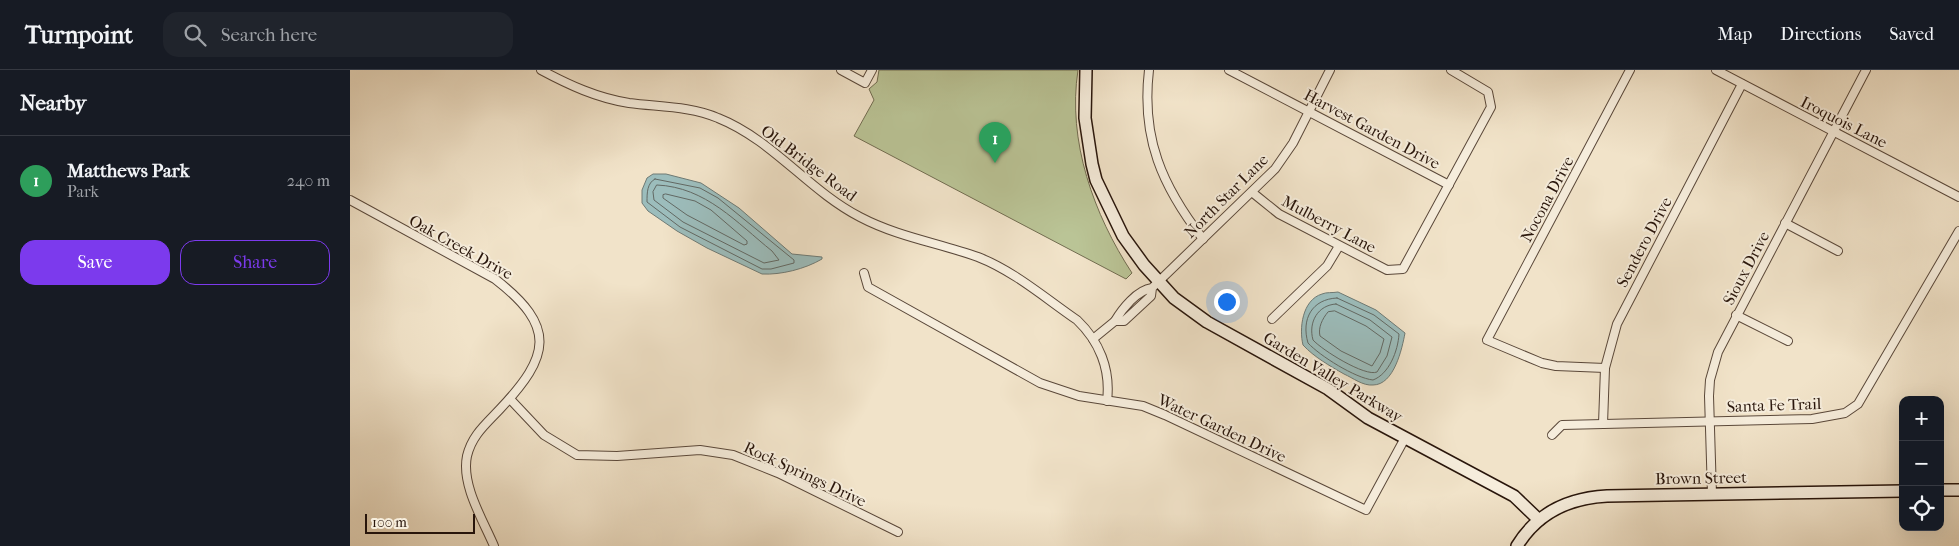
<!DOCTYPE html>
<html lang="en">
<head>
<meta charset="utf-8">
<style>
	:root { --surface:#171b24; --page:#20242c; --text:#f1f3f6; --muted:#9ea1a6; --line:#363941; --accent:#7c3aed }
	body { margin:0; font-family:"IM FELL French Canon",serif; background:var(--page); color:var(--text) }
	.controls { position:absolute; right:15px; bottom:15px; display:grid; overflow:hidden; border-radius:10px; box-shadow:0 5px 20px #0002 }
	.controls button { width:45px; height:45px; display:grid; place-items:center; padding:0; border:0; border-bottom:1px solid var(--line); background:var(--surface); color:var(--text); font:25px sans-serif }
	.scale { position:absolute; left:15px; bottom:12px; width:110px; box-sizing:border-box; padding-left:5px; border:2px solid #28150b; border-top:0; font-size:14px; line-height:18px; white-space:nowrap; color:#28150b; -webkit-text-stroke:4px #f6eddc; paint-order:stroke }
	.you { position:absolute; left:876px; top:231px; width:18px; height:18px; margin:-12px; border:4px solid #fff; border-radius:50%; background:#1a73e8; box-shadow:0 0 0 8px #1a73e833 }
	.badge { display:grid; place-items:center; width:32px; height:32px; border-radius:50%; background:var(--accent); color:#fff; font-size:16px; font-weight:700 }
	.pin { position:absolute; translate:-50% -41px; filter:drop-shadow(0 1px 2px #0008) }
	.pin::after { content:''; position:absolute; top:26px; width:18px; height:15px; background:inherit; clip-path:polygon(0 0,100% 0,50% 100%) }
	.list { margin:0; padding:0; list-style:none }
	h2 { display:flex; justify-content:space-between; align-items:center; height:65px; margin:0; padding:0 20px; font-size:21px }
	h2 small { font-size:16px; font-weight:400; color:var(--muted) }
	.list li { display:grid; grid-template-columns:32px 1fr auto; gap:15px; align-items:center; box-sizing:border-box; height:90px; padding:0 20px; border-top:1px solid var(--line) }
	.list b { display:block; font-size:19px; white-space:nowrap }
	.list p { margin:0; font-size:16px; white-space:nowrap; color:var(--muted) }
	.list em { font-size:16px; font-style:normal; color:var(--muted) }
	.actions { display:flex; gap:10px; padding:15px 20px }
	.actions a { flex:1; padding:11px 0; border:1px solid var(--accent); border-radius:15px; text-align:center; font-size:18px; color:var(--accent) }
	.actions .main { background:var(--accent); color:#fff }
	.icon { flex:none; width:28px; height:28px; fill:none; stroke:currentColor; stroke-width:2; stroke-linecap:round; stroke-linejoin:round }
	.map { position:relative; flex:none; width:1609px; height:476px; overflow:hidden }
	header { display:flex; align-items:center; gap:30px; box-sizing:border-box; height:70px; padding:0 25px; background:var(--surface); border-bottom:1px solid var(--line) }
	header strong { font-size:24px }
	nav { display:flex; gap:28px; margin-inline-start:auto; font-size:18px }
	.search { width:350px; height:45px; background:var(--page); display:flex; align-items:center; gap:12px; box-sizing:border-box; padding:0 18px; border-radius:15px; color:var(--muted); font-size:19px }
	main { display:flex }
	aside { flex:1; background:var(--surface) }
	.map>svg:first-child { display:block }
	.green { fill:#bac496; stroke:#716c50 }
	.water { fill:#9cbdbc; stroke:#6e7a75 }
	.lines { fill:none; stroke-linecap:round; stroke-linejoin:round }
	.shore { stroke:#626964; stroke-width:1 }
	.street-casing { stroke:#5a483a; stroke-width:10 }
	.secondary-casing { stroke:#28150b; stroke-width:14 }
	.street { stroke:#f6eddc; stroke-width:8 }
	.secondary { stroke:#f6eddc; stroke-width:11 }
	.labels { text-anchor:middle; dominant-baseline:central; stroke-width:4; stroke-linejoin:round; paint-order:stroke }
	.street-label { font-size:16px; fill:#28150b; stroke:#f6eddc }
</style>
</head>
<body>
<header>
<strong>Turnpoint</strong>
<div class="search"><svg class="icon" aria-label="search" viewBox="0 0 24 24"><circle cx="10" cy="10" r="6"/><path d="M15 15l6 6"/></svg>Search here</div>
<nav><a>Map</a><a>Directions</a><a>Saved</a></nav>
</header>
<main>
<aside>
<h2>Nearby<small></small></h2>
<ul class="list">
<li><span class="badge" style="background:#2e9e5b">1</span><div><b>Matthews Park</b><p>Park</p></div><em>240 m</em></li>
</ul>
<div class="actions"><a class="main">Save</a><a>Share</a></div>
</aside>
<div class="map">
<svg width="1609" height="476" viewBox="0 0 1609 476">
	<rect width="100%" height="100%" fill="#f1e3c9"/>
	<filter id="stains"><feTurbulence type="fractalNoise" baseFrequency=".004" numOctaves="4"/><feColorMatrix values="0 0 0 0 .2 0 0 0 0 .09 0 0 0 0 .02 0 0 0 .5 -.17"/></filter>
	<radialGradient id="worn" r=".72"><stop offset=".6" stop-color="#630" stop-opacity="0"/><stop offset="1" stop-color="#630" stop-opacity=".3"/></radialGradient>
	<path class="green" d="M529,0H728C717,71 744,145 782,203L776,209L504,66L524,30L519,19L527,12Z"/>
	<g class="water">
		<path d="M303,104H316L351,113L389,138L442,184L472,187V189C455,199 431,205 412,204L357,178L327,161L298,141L292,133V120L297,108Z"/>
		<path d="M988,222L1026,240L1055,263C1052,279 1044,315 1023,315C1013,316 1003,308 994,304C980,296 964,287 953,275C949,259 952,230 972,224C976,222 983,223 988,222Z"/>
	</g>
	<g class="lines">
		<g class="shore">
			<path d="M305,109L350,118L368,128L444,190V193L421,199H412L330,157L297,132C297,123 297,113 305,109Z"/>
			<path d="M307,115C356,117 387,153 422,181L429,190L414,193L333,152L304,130L303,122Z"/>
			<polygon points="316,124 345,131 361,140 397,171 397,174 394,175 337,145 313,128 313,125"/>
			<path d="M987,228L1024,245L1049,264C1048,281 1039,304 1023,310C1005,308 970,286 958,273C951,249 962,229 987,228Z"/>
			<path d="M986,234L1020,250L1042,267L1037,286L1027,302C1015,307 972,280 963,270C958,252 968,235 986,234Z"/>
			<path d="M985,241L1016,256L1034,269L1030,283L1022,296L991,281L970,266C968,258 972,249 978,242Z"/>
		</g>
		<defs>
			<g id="street">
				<path d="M191,0C219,15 247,28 279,33C309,37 340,36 368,48C423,70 458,120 510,147C548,167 589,173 628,187C664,201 695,228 727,250C749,271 761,299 757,331"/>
				<polyline points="491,0 515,13 522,0"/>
				<path d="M799,0C791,68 812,116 853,169"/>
				<polyline points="879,0 1099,115"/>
				<polyline points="1366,0 1609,127"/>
				<polyline points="903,123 929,144 1037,200 1053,199 1141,37 1138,22 1101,0"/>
				<path d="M0,130L145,209C207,257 200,286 150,339C136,354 122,365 117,386C111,415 133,450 144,476"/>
				<polyline points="1435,153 1488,181"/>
				<polyline points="514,203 518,217 690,313 729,326 793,336 815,345 1016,440 1055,368"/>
				<path d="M802,218L801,226L774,251H765C772,239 787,220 802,218L925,99L943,73L980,0"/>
				<polyline points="1386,245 1438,271"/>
				<polyline points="922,249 977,196 989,176"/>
				<polyline points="743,269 765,251"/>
				<polyline points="1255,298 1206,296 1192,293 1137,270 1280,0"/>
				<polyline points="160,329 194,365 227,385 267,386 350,380 383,385 428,403 548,462"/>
				<polyline points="1253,354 1255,298 1267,254 1392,14"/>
				<polyline points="1202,365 1212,355 1462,349 1495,343 1508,334 1609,161"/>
				<polyline points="1362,424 1359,326 1360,310 1368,282 1516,0"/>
			</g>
			<g id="secondary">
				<polyline points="736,0 735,48 742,94 746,110 773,166 794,195 824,228 857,252 978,319 1018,348 1164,426 1189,450"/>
				<polyline points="1590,420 1609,420"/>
				<path d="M1167,476C1187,443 1219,428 1257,426L1553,421"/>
			</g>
		</defs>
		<use href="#street" class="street-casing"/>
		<use href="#secondary" class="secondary-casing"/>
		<use href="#street" class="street"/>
		<use href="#secondary" class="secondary"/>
	</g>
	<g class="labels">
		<g class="street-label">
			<text transform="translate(1494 52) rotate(27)">Iroquois Lane</text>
			<text transform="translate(1022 59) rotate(28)">Harvest Garden Drive</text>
			<text transform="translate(459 93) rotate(37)">Old Bridge Road</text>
			<text transform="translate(876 126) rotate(-45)">North Star Lane</text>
			<text transform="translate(1197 129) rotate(-62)">Nocona Drive</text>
			<text transform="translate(979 154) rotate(28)">Mulberry Lane</text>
			<text transform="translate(1294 172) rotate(-62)">Sendero Drive</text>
			<text transform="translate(111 177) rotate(29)">Oak Creek Drive</text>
			<text transform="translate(1396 198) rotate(-62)">Sioux Drive</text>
			<text transform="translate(983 307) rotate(31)">Garden Valley Parkway</text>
			<text transform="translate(1424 335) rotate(-2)">Santa Fe Trail</text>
			<text transform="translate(872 358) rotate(25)">Water Garden Drive</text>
			<text transform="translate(455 404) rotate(25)">Rock Springs Drive</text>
			<text transform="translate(1351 408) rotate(-1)">Brown Street</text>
		</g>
	</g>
	<rect width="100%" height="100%" filter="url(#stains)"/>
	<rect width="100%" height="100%" fill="url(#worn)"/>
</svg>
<div class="controls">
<button>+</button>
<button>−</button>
<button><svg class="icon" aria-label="locate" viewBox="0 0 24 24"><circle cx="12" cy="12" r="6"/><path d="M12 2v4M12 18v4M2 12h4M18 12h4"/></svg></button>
</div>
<div class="scale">100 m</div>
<div class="you"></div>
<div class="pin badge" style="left:645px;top:93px;background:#2e9e5b">1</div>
</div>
</main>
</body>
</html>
